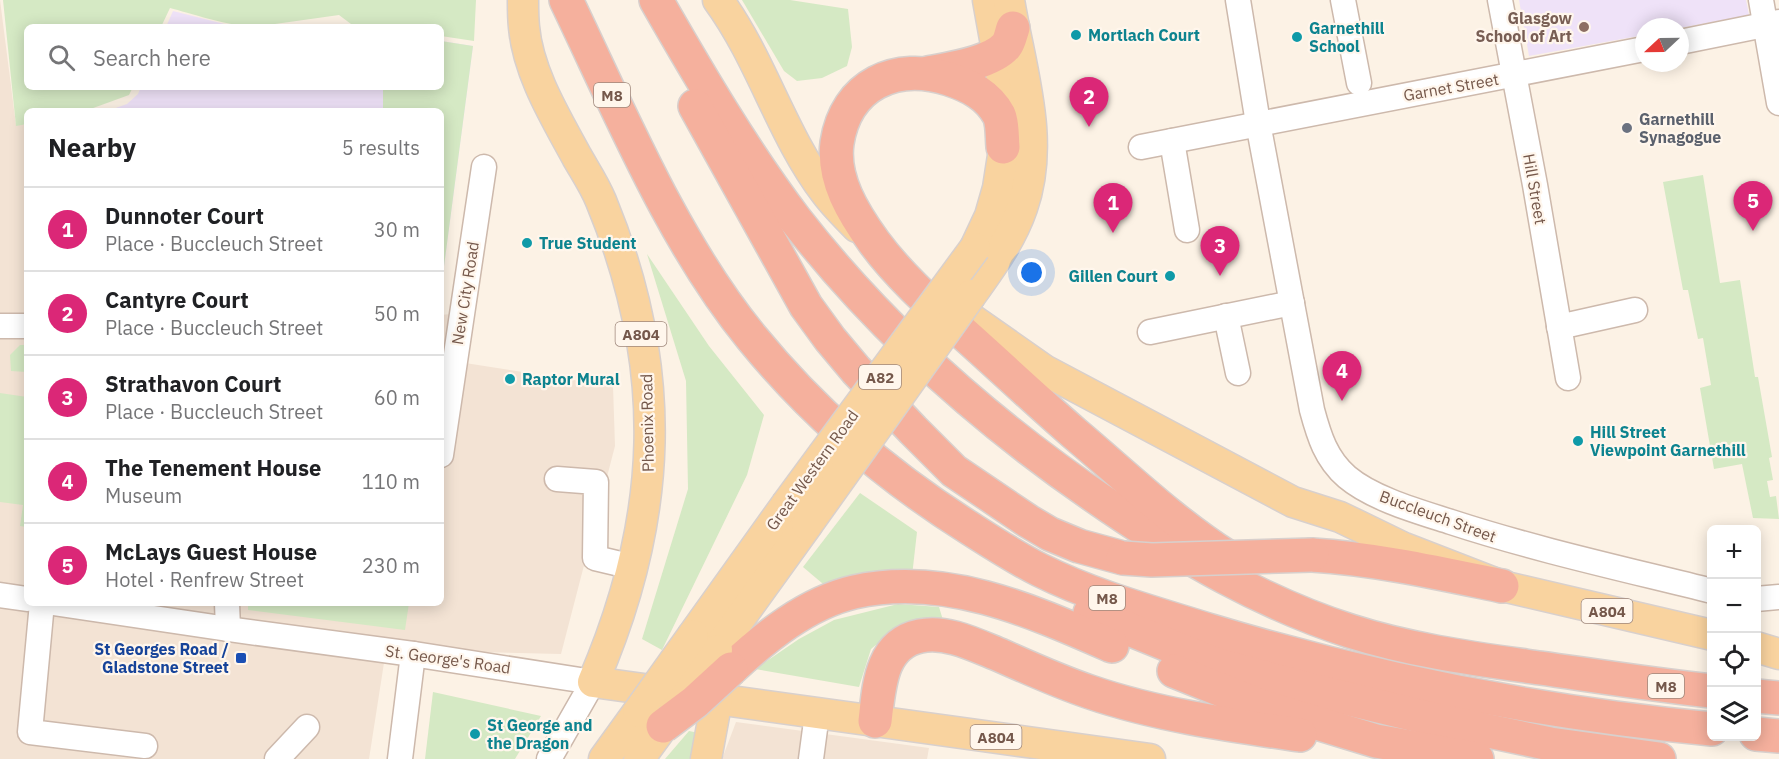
<!DOCTYPE html>
<html lang="en">
<head>
<meta charset="utf-8">
<style>
	:root { --surface:#fff; --page:#f6f6f6; --text:#202124; --muted:#757577; --line:#e0e0e0; --accent:#db2777 }
	body { margin:0; font-family:"IBM Plex Sans",sans-serif; background:var(--page); color:var(--text) }
	.controls { position:absolute; right:18px; bottom:18px; display:grid; overflow:hidden; border-radius:9px; box-shadow:0 3px 15px #0003 }
	.controls button { width:54px; height:54px; display:grid; place-items:center; padding:0; border:0; border-bottom:2px solid var(--line); background:var(--surface); color:var(--text); font:30px sans-serif }
	.compass { position:absolute; left:1635px; top:18px; width:54px; height:54px; border-radius:50%; background:var(--surface); box-shadow:0 3px 15px #0003; rotate:248deg }
	.you { position:absolute; left:1032px; top:273px; width:21px; height:21px; margin:-15px; border:4px solid #fff; border-radius:50%; background:#1a73e8; box-shadow:0 0 0 9px #1a73e833 }
	.badge { display:grid; place-items:center; width:39px; height:39px; border-radius:50%; background:var(--accent); color:#fff; font-size:20px; font-weight:700 }
	.pin { position:absolute; translate:-50% -50px; filter:drop-shadow(0 2px 3px #0008) }
	.pin::after { content:''; position:absolute; top:32px; width:21px; height:18px; background:inherit; clip-path:polygon(0 0,100% 0,50% 100%) }
	.list { margin:0; padding:0; list-style:none }
	h2 { display:flex; justify-content:space-between; align-items:center; height:78px; margin:0; padding:0 24px; font-size:26px }
	h2 small { font-size:20px; font-weight:400; color:var(--muted) }
	.list li { display:grid; grid-template-columns:39px 1fr auto; gap:18px; align-items:center; box-sizing:border-box; height:84px; padding:0 24px; border-top:2px solid var(--line) }
	.list b { display:block; font-size:22px; white-space:nowrap }
	.list p { margin:0; font-size:20px; white-space:nowrap; color:var(--muted) }
	.list em { font-size:20px; font-style:normal; color:var(--muted) }
	.icon { flex:none; width:33px; height:33px; fill:none; stroke:currentColor; stroke-width:2; stroke-linecap:round; stroke-linejoin:round }
	.map { position:relative; flex:none; width:1779px; height:759px; overflow:hidden }
	.search { position:absolute; background:var(--surface); box-shadow:0 3px 15px #0003; left:24px; top:24px; width:420px; height:66px; display:flex; align-items:center; gap:15px; box-sizing:border-box; padding:0 21px; border-radius:9px; color:var(--muted); font-size:22px }
	.panel { position:absolute; background:var(--surface); box-shadow:0 3px 15px #0003; left:24px; top:108px; width:420px; height:498px; border-radius:9px }
	.map>svg:first-child { display:block }
	.residential { fill:#f3e3d4 }
	.education { fill:#efe2f8 }
	.green { fill:#d5e9c4 }
	.lines { fill:none; stroke-linecap:round; stroke-linejoin:round }
	.minor-casing { stroke:#cdb9ac; stroke-width:27 }
	.major-casing { stroke:#d8d0cd; stroke-width:33 }
	.highway-casing { stroke:#d8d0cd; stroke-width:36 }
	.minor { stroke:#fff; stroke-width:24 }
	.major { stroke:#f9d39f; stroke-width:30 }
	.highway { stroke:#f5b09d; stroke-width:33 }
	.major-bridge-casing { stroke:#d8d0cd; stroke-width:33; stroke-linecap:butt }
	.highway-bridge-casing { stroke:#d8d0cd; stroke-width:36; stroke-linecap:butt }
	.major-bridge { stroke:#f9d39f; stroke-width:30 }
	.highway-bridge { stroke:#f5b09d; stroke-width:33 }
	.education-dot { fill:#8d6e63; stroke:#fff6ec; stroke-width:2 }
	.culture-dot { fill:#0f9aa8; stroke:#fff6ec; stroke-width:2 }
	.worship-dot { fill:#6b7280; stroke:#fff6ec; stroke-width:2 }
	.transit-dot { fill:#1a4fb4; stroke:#fff6ec; stroke-width:2 }
	.labels { text-anchor:middle; dominant-baseline:central; stroke-width:4.5; stroke-linejoin:round; paint-order:stroke }
	.shield { fill:#fff6ec; stroke:#9e877b; stroke-width:1.5 }
	.shield-label { font-size:15px; font-weight:bold; fill:#75584b }
	.education-label { font-size:16px; font-weight:bold; fill:#785e54; stroke:#fff6ec; text-anchor:end }
	.culture-label { font-size:16px; font-weight:bold; fill:#0d838f; stroke:#fff6ec; text-anchor:start }
	.street-label { font-size:16px; fill:#75584b; stroke:#fff6ec }
	.worship-label { font-size:16px; font-weight:bold; fill:#5b616d; stroke:#fff6ec; text-anchor:start }
	.transit-label { font-size:16px; font-weight:bold; fill:#164399; stroke:#fff6ec; text-anchor:end }
</style>
</head>
<body>
<div class="map">
<svg width="1779" height="759" viewBox="0 0 1779 759">
	<rect width="100%" height="100%" fill="#fcf2e5"/>
	<g class="residential">
		<polygon points="0,0 16,125 27,124 27,603 441,603 441,315 451,314 446,360 613,386 615,446 561,654 386,650 369,759 0,759"/>
		<polygon points="736,722 929,748 927,759 722,759"/>
	</g>
	<g class="education">
		<polygon points="1519,0 1746,0 1749,15 1680,28 1644,27 1644,35 1529,56"/>
		<polygon points="173,11 236,27 166,27"/>
		<polygon points="441,41 473,46 441,289 441,111 107,111 127,104 138,94 141,87 441,87"/>
	</g>
	<g class="green">
		<path d="M3,0H476L474,41L441,36V27H355L339,15L275,24C255,35 193,14 170,8L161,27H27V87H133L129,95L85,111H27V124L16,126Z"/>
		<polygon points="742,0 790,0 848,9 852,47 847,66 822,78 797,81 784,71"/>
		<polygon points="441,41 473,46 441,289 441,111 383,111 383,87 441,87"/>
		<polygon points="1703,175 1720,283 1740,280 1755,377 1758,377 1772,457 1769,458 1773,480 1767,481 1770,497 1776,496 1779,519 1753,518 1742,464 1714,469 1700,388 1711,385 1703,338 1698,339 1688,290 1683,290 1663,182"/>
		<polygon points="647,254 709,346 764,415 747,475 662,650 642,639 688,489 686,381"/>
		<polygon points="20,345 27,345 27,372 11,371 10,355"/>
		<polygon points="0,393 27,397 27,455 25,471 27,471 27,527 20,526 23,505 0,502"/>
		<polygon points="860,493 917,532 912,576 829,589 803,567"/>
		<polygon points="248,603 409,603 405,630 248,610"/>
		<polygon points="898,604 939,607 943,620 899,626 871,649 859,687 755,669 799,639 834,620"/>
		<polygon points="433,692 541,716 515,759 425,759"/>
		<polygon points="689,731 704,734 699,759 665,759"/>
	</g>
	<g class="lines">
		<defs>
			<g id="minor">
				<path d="M1238,0L1258,123L1312,410C1319,436 1326,459 1347,477C1373,499 1420,512 1451,522C1537,550 1624,569 1712,591"/>
				<polyline points="1343,0 1359,83"/>
				<polyline points="1500,0 1535,185 1568,378"/>
				<polyline points="1761,0 1779,103"/>
				<polyline points="1680,42 1779,22"/>
				<polyline points="1172,141 1187,230"/>
				<polyline points="1141,147 1644,49"/>
				<polyline points="1226,316 1238,373"/>
				<polyline points="0,326 27,326"/>
				<polyline points="1559,327 1635,310"/>
				<polyline points="1150,332 1292,303"/>
				<polyline points="441,455 484,167"/>
				<polyline points="557,479 596,482 595,558 633,567"/>
				<polyline points="0,595 27,599"/>
				<polyline points="1756,599 1779,597"/>
				<polyline points="42,603 30,732 145,746"/>
				<polyline points="53,603 228,629 413,654 593,682 549,759"/>
				<polyline points="227,603 228,629"/>
				<polyline points="277,759 307,727"/>
				<polyline points="400,759 413,654"/>
				<polyline points="811,759 817,714"/>
			</g>
			<g id="major">
				<path d="M523,0C523,9 523,18 524,27C528,73 556,118 577,157C585,171 595,186 601,201C670,368 664,518 593,682L1150,759"/>
				<path d="M718,0C762,60 781,134 826,193C835,205 846,216 857,227"/>
				<polyline points="975,248 990,216 998,188 1009,117 988,0"/>
				<path d="M971,295C991,267 1011,240 1022,208C1046,140 1020,68 1009,0"/>
				<polyline points="947,302 1044,370 1293,502 1340,517 1404,548 1502,586 1712,635"/>
				<polyline points="693,635 786,505"/>
				<polyline points="1756,647 1779,654"/>
				<polyline points="717,650 807,525"/>
				<polyline points="604,759 638,712"/>
				<polyline points="639,759 663,726"/>
				<polyline points="706,759 717,699"/>
			</g>
			<g id="highway">
				<path d="M566,0C620,112 673,242 752,338C814,414 888,477 971,529C993,543 1016,558 1040,570C1094,597 1154,613 1211,631C1374,680 1543,713 1712,729"/>
				<path d="M656,0C699,75 743,150 795,219C882,331 992,427 1109,506C1184,557 1263,603 1350,631C1412,651 1476,659 1540,668C1597,676 1654,685 1712,691"/>
				<path d="M928,73C950,69 991,63 1006,46C1010,41 1011,33 1013,28"/>
				<polyline points="695,106 806,306 830,339 856,370 913,430 954,471 1028,521 1050,534 1079,546 1123,558"/>
				<path d="M1003,147C1002,137 1003,124 999,115C988,95 970,86 949,79C896,62 846,84 837,143C832,179 853,213 874,242C899,276 932,305 963,333C1000,366 1036,400 1074,433C1124,475 1170,520 1226,556"/>
				<path d="M1312,555C1377,559 1439,573 1502,586"/>
				<polyline points="1090,613 1215,664 1304,688 1432,719 1550,744 1659,759"/>
				<path d="M731,669C765,637 807,603 854,592C945,572 1030,610 1112,646"/>
				<polyline points="1174,671 1261,706 1376,741 1477,759"/>
				<polyline points="1756,696 1779,698"/>
				<path d="M875,721C879,688 880,644 920,636C947,630 977,646 1002,656C1031,669 1060,682 1090,692C1157,715 1230,725 1300,735"/>
				<polyline points="1756,734 1779,736"/>
			</g>
		</defs>
		<use href="#minor" class="minor-casing"/>
		<use href="#major" class="major-casing"/>
		<use href="#highway" class="highway-casing"/>
		<use href="#minor" class="minor"/>
		<use href="#major" class="major"/>
		<use href="#highway" class="highway"/>
		<defs>
			<g id="major-bridge">
				<polyline points="786,505 975,248"/>
				<polyline points="807,525 971,295"/>
				<polyline points="675,709 717,650"/>
				<polyline points="638,712 693,635"/>
			</g>
			<g id="highway-bridge">
				<polyline points="1123,558 1152,560 1312,555"/>
				<polyline points="663,726 695,702 731,669"/>
			</g>
		</defs>
		<use href="#major-bridge" class="major-bridge-casing"/>
		<use href="#highway-bridge" class="highway-bridge-casing"/>
		<use href="#major-bridge" class="major-bridge"/>
		<use href="#highway-bridge" class="highway-bridge"/>
	</g>
	<circle class="education-dot" cx="1584" cy="27" r="6"/>
	<g class="culture-dot">
		<circle cx="1076" cy="35" r="6"/>
		<circle cx="1297" cy="37" r="6"/>
		<circle cx="527" cy="243" r="6"/>
		<circle cx="1170" cy="276" r="6"/>
		<circle cx="510" cy="379" r="6"/>
		<circle cx="1578" cy="441" r="6"/>
		<circle cx="475" cy="734" r="6"/>
	</g>
	<circle class="worship-dot" cx="1627" cy="128" r="6"/>
	<rect class="transit-dot" x="235" y="652" width="12" height="12" rx="3"/>
	<g class="labels">
		<g class="shield">
			<rect x="594" y="83" width="36" height="24" rx="4.5"/>
			<rect x="615.5" y="322" width="51" height="24" rx="4.5"/>
			<rect x="859" y="365" width="42" height="24" rx="4.5"/>
			<rect x="1089" y="586" width="36" height="24" rx="4.5"/>
			<rect x="1581.5" y="599" width="51" height="24" rx="4.5"/>
			<rect x="1648" y="674" width="36" height="24" rx="4.5"/>
			<rect x="970.5" y="725" width="51" height="24" rx="4.5"/>
		</g>
		<g class="shield-label">
			<text x="612" y="95">M8</text>
			<text x="641" y="334">A804</text>
			<text x="880" y="377">A82</text>
			<text x="1107" y="598">M8</text>
			<text x="1607" y="611">A804</text>
			<text x="1666" y="686">M8</text>
			<text x="996" y="737">A804</text>
		</g>
		<g class="education-label">
			<text x="1572" y="18">Glasgow<tspan x="1572" dy="18">School of Art</tspan></text>
		</g>
		<g class="culture-label">
			<text x="1309" y="28">Garnethill<tspan x="1309" dy="18">School</tspan></text>
			<text x="1088" y="35">Mortlach Court</text>
			<text x="539" y="243">True Student</text>
			<text x="1158" y="276" text-anchor="end">Gillen Court</text>
			<text x="522" y="379">Raptor Mural</text>
			<text x="1590" y="432">Hill Street<tspan x="1590" dy="18">Viewpoint Garnethill</tspan></text>
			<text x="487" y="725">St George and<tspan x="487" dy="18">the Dragon</tspan></text>
		</g>
		<g class="street-label">
			<text transform="translate(1451 87) rotate(-10)">Garnet Street</text>
			<text transform="translate(1535 189) rotate(80)">Hill Street</text>
			<text transform="translate(465 293) rotate(-81)">New City Road</text>
			<text transform="translate(647 423) rotate(-91)">Phoenix Road</text>
			<text transform="translate(812 470) rotate(-54)">Great Western Road</text>
			<text transform="translate(1438 516) rotate(20)">Buccleuch Street</text>
			<text transform="translate(448 659) rotate(8)">St. George's Road</text>
		</g>
		<g class="worship-label">
			<text x="1639" y="119">Garnethill<tspan x="1639" dy="18">Synagogue</tspan></text>
		</g>
		<g class="transit-label">
			<text x="229" y="649">St Georges Road /<tspan x="229" dy="18">Gladstone Street</tspan></text>
		</g>
	</g>
</svg>
<div class="controls">
<button>+</button>
<button>−</button>
<button><svg class="icon" aria-label="locate" viewBox="0 0 24 24"><circle cx="12" cy="12" r="6"/><path d="M12 2v4M12 18v4M2 12h4M18 12h4"/></svg></button>
<button><svg class="icon" aria-label="layers" viewBox="0 0 24 24"><path d="M12 4l9 5-9 5-9-5zM3 14l9 5 9-5"/></svg></button>
</div>
<svg class="compass" viewBox="-18 -18 36 36"><path d="M0-13l5 13h-10z" fill="#e53935"/><path d="M0 13l5-13h-10z" fill="#757577"/></svg>
<div class="you"></div>
<div class="pin badge" style="left:1113px;top:233px">1</div>
<div class="pin badge" style="left:1089px;top:127px">2</div>
<div class="pin badge" style="left:1220px;top:276px">3</div>
<div class="pin badge" style="left:1342px;top:401px">4</div>
<div class="pin badge" style="left:1753px;top:231px">5</div>
<div class="search"><svg class="icon" aria-label="search" viewBox="0 0 24 24"><circle cx="10" cy="10" r="6"/><path d="M15 15l6 6"/></svg>Search here</div>
<section class="panel">
<h2>Nearby<small>5 results</small></h2>
<ul class="list">
<li><span class="badge">1</span><div><b>Dunnoter Court</b><p>Place · Buccleuch Street</p></div><em>30 m</em></li>
<li><span class="badge">2</span><div><b>Cantyre Court</b><p>Place · Buccleuch Street</p></div><em>50 m</em></li>
<li><span class="badge">3</span><div><b>Strathavon Court</b><p>Place · Buccleuch Street</p></div><em>60 m</em></li>
<li><span class="badge">4</span><div><b>The Tenement House</b><p>Museum</p></div><em>110 m</em></li>
<li><span class="badge">5</span><div><b>McLays Guest House</b><p>Hotel · Renfrew Street</p></div><em>230 m</em></li>
</ul>
</section>
</div>
</body>
</html>
